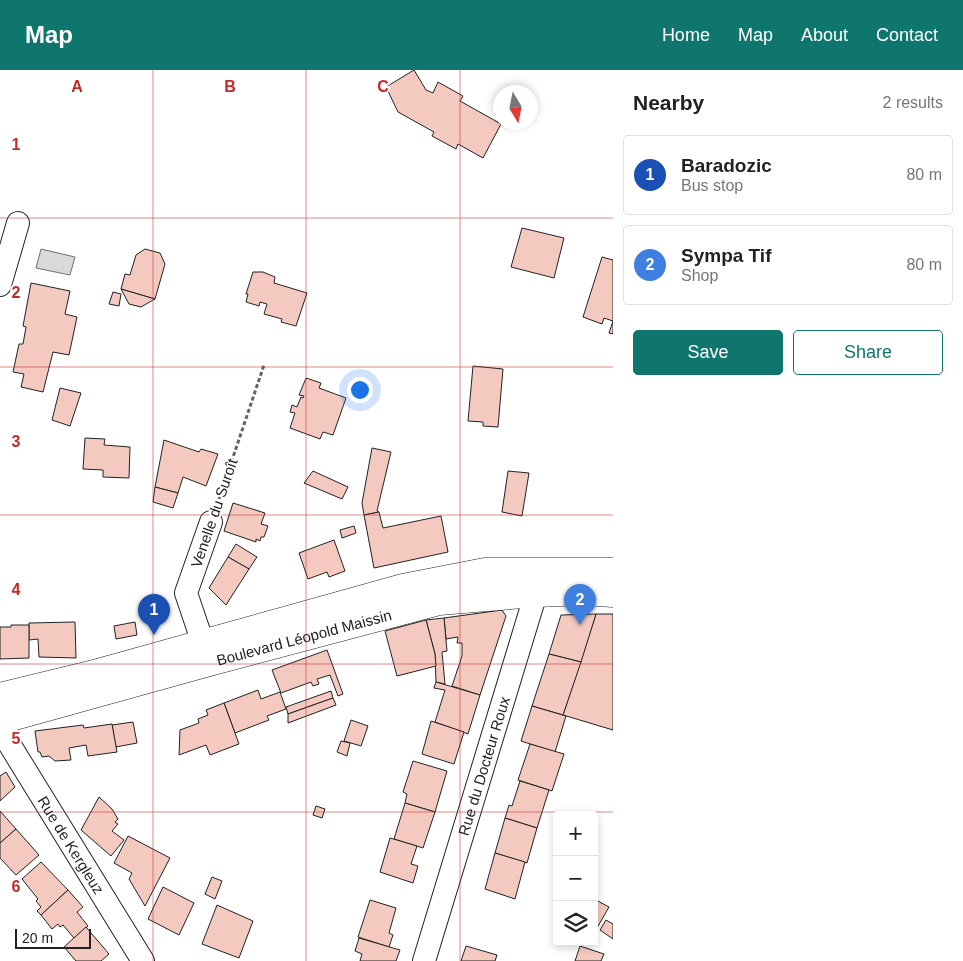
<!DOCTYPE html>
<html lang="en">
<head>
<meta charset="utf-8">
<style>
	:root { --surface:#fff; --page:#f6f6f6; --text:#222; --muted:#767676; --line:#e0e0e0; --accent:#0f766e }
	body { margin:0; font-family:Arial,sans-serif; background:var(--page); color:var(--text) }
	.controls { position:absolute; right:15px; bottom:15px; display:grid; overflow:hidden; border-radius:5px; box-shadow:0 2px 8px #0003 }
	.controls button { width:45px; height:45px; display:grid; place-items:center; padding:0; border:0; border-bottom:1px solid var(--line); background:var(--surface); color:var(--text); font:25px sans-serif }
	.compass { position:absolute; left:493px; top:15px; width:45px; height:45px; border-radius:50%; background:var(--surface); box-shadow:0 2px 8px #0003; rotate:170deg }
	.scale { position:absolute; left:15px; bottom:12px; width:76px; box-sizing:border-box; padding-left:5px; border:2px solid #222; border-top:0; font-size:14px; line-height:18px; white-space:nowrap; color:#222; -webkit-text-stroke:4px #fff; paint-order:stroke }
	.you { position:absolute; left:359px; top:319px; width:18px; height:18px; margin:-12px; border:4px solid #fff; border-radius:50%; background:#1a73e8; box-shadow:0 0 0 8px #1a73e833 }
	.badge { display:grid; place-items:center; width:32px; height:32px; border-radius:50%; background:var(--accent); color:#fff; font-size:16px; font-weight:700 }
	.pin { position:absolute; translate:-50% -41px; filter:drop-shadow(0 1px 2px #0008) }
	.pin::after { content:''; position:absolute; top:26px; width:18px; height:15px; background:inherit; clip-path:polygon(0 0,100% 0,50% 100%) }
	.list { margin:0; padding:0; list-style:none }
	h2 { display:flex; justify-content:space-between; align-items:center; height:65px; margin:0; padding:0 20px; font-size:21px }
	h2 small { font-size:16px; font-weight:400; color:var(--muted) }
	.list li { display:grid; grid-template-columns:32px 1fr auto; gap:15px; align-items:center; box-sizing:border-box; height:80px; margin:0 10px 10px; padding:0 10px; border:1px solid var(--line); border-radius:5px }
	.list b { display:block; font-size:19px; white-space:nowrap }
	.list p { margin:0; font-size:16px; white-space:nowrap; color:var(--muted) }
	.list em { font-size:16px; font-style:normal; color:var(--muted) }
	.actions { display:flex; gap:10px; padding:15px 20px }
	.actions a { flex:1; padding:11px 0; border:1px solid var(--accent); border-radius:5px; text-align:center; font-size:18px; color:var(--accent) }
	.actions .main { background:var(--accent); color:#fff }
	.icon { flex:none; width:28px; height:28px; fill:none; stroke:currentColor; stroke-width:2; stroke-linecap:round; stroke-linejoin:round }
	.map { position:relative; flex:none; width:613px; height:891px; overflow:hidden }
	header { display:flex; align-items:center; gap:30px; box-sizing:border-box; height:70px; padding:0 25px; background:var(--accent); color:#fff }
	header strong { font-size:24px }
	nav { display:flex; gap:28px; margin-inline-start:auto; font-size:18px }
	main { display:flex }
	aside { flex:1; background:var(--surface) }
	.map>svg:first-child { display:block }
	.water { fill:#d9d9d9; stroke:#6f6f6f }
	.building { fill:#f3c9c0; stroke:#222 }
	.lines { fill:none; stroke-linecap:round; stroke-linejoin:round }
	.minor-casing { stroke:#222; stroke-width:24 }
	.tertiary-casing { stroke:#222; stroke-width:29 }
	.path { stroke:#646464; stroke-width:3; stroke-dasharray:4 2.5; stroke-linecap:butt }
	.minor { stroke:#fff; stroke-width:22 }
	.tertiary { stroke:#fff; stroke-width:28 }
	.grid { fill:none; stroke:#c62828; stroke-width:1; stroke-opacity:0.55 }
	.labels { text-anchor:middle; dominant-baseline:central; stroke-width:4; stroke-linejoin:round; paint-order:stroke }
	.street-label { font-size:15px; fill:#222; stroke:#fff }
	.grid-label { font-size:16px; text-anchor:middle; font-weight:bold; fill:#c62828; stroke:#fff; stroke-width:4; stroke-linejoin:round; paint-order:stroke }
</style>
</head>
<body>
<header>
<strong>Map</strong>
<nav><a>Home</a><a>Map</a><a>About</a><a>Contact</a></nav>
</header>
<main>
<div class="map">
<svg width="613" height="891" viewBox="0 0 613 891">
	<rect width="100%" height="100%" fill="#fff"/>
	<polygon class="water" points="41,179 75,187 70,205 36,198"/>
	<g class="building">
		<polygon points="414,0 426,20 433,23 438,12 463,26 460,31 501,54 483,88 458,74 456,79 432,66 434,62 398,42 386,17"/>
		<polygon points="522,158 564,168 554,208 511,197"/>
		<polygon points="145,179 160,183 165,194 155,229 121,219 125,204 130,205 136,185"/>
		<polygon points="602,187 613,190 613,264 609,263 613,251 604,248 602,254 583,247"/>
		<polygon points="253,202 263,202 275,207 274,213 307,223 296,256 281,252 282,249 264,244 267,234 260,232 259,236 246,232 248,224 246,224"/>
		<polygon points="31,213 70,221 65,244 77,247 69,285 53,282 43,322 21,317 24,304 13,302 19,274 23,274 26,257 23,256"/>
		<polygon points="121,219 155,229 141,237 129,234"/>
		<polygon points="113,222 121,224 119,236 109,234"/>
		<polygon points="473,296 503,299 498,357 483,356 483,352 468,351"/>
		<polygon points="306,308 321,313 319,318 346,328 333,365 323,362 320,369 290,358 295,343 290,342 292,335 297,337 301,327 303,328 304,326 299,325"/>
		<polygon points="60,318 81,323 70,356 52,350"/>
		<polygon points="85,368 105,369 104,375 130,377 129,408 103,407 103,400 83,399"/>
		<polygon points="164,370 199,382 201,379 218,384 206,416 183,407 178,423 155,417"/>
		<polygon points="372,378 391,382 377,441 379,442 364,445 362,433"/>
		<polygon points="313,401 348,417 342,429 304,413"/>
		<polygon points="508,401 529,403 522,446 502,442"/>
		<polygon points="155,417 178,423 173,438 153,432"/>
		<polygon points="233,433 265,443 261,454 268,456 264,467 261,467 260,471 256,469 256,472 224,461"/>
		<polygon points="379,442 383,458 441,446 448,482 374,498 364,445"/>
		<polygon points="354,456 356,463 342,468 340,460"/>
		<polygon points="334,470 345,501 329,507 327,502 308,509 299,483"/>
		<polygon points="236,474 257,487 249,499 228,487"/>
		<polygon points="228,487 249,499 226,535 209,518"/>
		<polygon points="502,540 506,546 480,625 452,616 462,586 462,573 457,573 458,567 446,569 444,548"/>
		<polygon points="596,544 613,544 613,660 563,645"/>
		<polygon points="596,544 581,592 549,584 561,545"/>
		<polygon points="444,548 447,581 442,582 445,614 436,612 435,584 426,550"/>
		<polygon points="426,550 435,584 436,596 397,606 385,561"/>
		<polygon points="75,552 76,588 39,587 38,569 29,570 29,553"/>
		<polygon points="135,552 137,565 116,569 114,556"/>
		<polygon points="11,555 29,555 29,588 0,589 0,557 11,557"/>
		<polygon points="327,580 343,624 338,626 330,605 317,609 319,614 313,616 311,612 281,623 272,600"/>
		<polygon points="549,584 581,592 563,645 532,636"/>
		<polygon points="436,612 480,625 468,664 435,652 445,620 434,618"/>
		<polygon points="258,620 261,629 280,622 286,639 267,646 269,650 235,663 224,633"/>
		<polygon points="331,621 333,628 288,644 286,637"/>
		<polygon points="333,628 336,635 288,653 288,644"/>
		<polygon points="224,633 239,674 210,685 206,675 179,685 180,660 199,653 198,649 208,645 206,640"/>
		<polygon points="532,636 566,646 555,682 521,671"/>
		<polygon points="351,650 368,656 361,676 344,671"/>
		<polygon points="431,651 464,662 454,694 422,684"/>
		<polygon points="133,652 137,673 116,677 112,655"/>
		<polygon points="112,654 117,682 88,686 86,675 69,678 71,690 55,691 49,686 42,687 40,682 38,682 35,661 83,655 84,658"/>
		<polygon points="341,671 350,673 347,686 337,682"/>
		<polygon points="530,674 564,684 552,721 518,710"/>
		<polygon points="413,691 447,701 435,742 405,733 407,724 403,722"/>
		<polygon points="6,702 15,717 0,731 0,706"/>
		<polygon points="520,711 549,720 537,758 505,748 509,735 512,736"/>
		<polygon points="99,727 112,739 118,749 115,752 118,754 112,761 124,770 111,786 81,760"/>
		<polygon points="405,733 435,742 423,778 394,769"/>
		<polygon points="316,736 325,739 322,748 313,745"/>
		<polygon points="0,741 16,759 0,773"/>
		<polygon points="505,748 537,758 527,793 495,783"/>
		<polygon points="16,759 39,785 16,805 0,788 0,773"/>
		<polygon points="128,766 170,788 145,836 129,809 132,803 114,793"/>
		<polygon points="390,768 417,776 411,794 418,796 413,813 380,802"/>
		<polygon points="495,783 525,792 515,829 485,819"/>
		<polygon points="41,792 68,820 41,845 37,841 41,837 36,831 38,829 22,809"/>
		<polygon points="212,807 222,811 215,829 205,824"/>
		<polygon points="163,817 194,833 179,865 148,849"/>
		<polygon points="68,820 83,837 77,842 88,856 74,868 63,855 60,857 58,854 52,859 41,845"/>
		<polygon points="594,829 609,837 597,858 594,856"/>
		<polygon points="370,830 396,838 389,863 393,865 389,877 358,867"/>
		<polygon points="217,835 253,851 239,888 202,874"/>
		<polygon points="606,850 613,854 613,869 600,860"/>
		<polygon points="86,857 109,884 101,891 76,891 64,877"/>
		<polygon points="359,868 400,880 396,891 360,891 362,884 355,881"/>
		<polygon points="466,876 497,885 495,891 461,891"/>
		<polygon points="580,876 604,884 601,891 575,891"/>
	</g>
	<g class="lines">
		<defs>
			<g id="minor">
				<polyline points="0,215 18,153"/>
				<polyline points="208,588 186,523 211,452"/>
				<path id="s1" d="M0,659L143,891"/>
				<path id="s2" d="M424,891L536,523L538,507"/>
			</g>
			<g id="tertiary">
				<polyline points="0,627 98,603 403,518 485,502 613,502"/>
				<path id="s3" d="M0,650L209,592L439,531L536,523L584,521L613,523"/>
			</g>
		</defs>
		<use href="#minor" class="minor-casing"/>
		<use href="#tertiary" class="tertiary-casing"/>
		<polyline class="path" points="219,429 264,295"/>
		<use href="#minor" class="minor"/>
		<use href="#tertiary" class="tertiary"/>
	</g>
	<path class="grid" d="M153,0V891M306,0V891M460,0V891M0,148H613M0,297H613M0,445H613M0,594H613M0,742H613"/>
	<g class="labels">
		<g class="street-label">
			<text transform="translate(214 443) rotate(-71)">Venelle du Suroît</text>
			<text stroke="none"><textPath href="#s3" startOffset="315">Boulevard Léopold Maissin</textPath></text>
			<text stroke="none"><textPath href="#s2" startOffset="204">Rue du Docteur Roux</textPath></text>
			<text stroke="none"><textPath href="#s1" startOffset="136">Rue de Kergleuz</textPath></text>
		</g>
	</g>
	<g class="grid-label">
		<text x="77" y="22">A</text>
		<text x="230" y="22">B</text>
		<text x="383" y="22">C</text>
		<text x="16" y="80">1</text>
		<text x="16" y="228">2</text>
		<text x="16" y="377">3</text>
		<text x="16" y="525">4</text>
		<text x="16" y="674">5</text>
		<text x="16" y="822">6</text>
	</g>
</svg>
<div class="controls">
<button>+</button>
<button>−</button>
<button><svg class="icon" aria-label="layers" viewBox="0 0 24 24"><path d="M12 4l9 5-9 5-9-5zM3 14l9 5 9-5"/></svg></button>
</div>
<svg class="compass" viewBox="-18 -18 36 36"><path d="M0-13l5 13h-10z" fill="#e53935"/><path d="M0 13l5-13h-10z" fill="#767676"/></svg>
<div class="scale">20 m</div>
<div class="you"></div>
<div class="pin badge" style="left:154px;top:565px;background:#1a4fb4">1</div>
<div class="pin badge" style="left:580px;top:555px;background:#3f7fe0">2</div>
</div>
<aside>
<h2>Nearby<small>2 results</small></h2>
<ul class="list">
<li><span class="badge" style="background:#1a4fb4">1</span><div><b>Baradozic</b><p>Bus stop</p></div><em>80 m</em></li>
<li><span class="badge" style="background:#3f7fe0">2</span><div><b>Sympa Tif</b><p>Shop</p></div><em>80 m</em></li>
</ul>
<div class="actions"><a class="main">Save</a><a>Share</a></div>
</aside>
</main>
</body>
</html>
